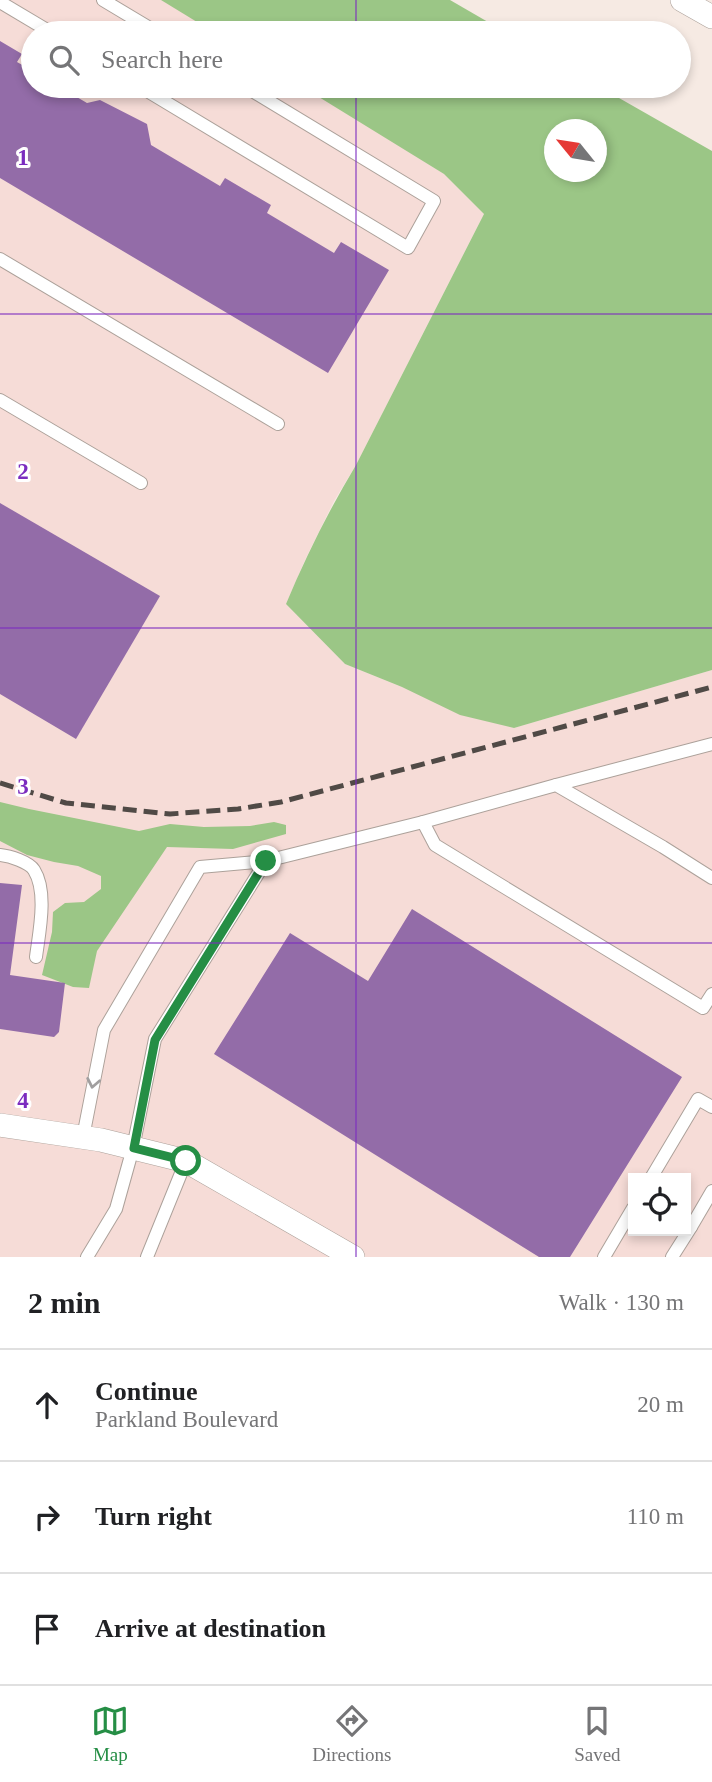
<!DOCTYPE html>
<html lang="en">
<head>
<meta charset="utf-8">
<style>
	:root { --surface:#fff; --page:#f6f6f6; --text:#202124; --muted:#757577; --line:#e0e0e0; --accent:#258e45 }
	body { margin:0; font-family:Georgia,serif; background:var(--page); color:var(--text) }
	.controls { position:absolute; right:21px; bottom:21px; display:grid; overflow:hidden; border-radius:0px; box-shadow:0 4px 10px #0003 }
	.controls button { width:63px; height:63px; display:grid; place-items:center; padding:0; border:0; border-bottom:2px solid var(--line); background:var(--surface); color:var(--text); font:35px sans-serif }
	.compass { position:absolute; left:544px; top:119px; width:63px; height:63px; border-radius:50%; background:var(--surface); box-shadow:0 4px 10px #0003; rotate:300deg }
	.stop { position:absolute; width:21px; height:21px; margin:-16px; border:5px solid #258e45; border-radius:50%; background:#fff }
	.stop.end { background:#258e45; border-color:#fff; box-shadow:0 2px 7px #0008 }
	.list { margin:0; padding:0; list-style:none }
	h2 { display:flex; justify-content:space-between; align-items:center; height:91px; margin:0; padding:0 28px; font-size:30px }
	h2 small { font-size:23px; font-weight:400; color:var(--muted) }
	.list li { display:grid; grid-template-columns:46px 1fr auto; gap:21px; align-items:center; box-sizing:border-box; height:112px; padding:0 28px; border-top:2px solid var(--line) }
	.list b { display:block; font-size:26px; white-space:nowrap }
	.list p { margin:0; font-size:23px; white-space:nowrap; color:var(--muted) }
	.list em { font-size:23px; font-style:normal; color:var(--muted) }
	.icon { flex:none; width:38px; height:38px; fill:none; stroke:currentColor; stroke-width:2; stroke-linecap:round; stroke-linejoin:round }
	.map { position:relative; flex:none; width:712px; height:1257px; overflow:hidden }
	.search { position:absolute; background:var(--surface); box-shadow:0 4px 10px #0003; left:21px; right:21px; top:21px; height:77px; display:flex; align-items:center; gap:18px; box-sizing:border-box; padding:0 24px; border-radius:38px; color:var(--muted); font-size:26px }
	.sheet { height:427px; background:var(--surface) }
	nav { display:flex; justify-content:space-around; align-items:center; box-sizing:border-box; height:98px; border-top:2px solid var(--line); background:var(--surface); font-size:19px; color:var(--muted) }
	nav a { display:grid; justify-items:center; gap:4px }
	nav .on { color:var(--accent) }
	.map>svg:first-child { display:block }
	.industrial { fill:#f6dcd7; fill-rule:evenodd }
	.forest { fill:#9bc686; fill-rule:evenodd }
	.building { fill:#936ca8 }
	.lines { fill:none; stroke-linecap:round; stroke-linejoin:round }
	.lane-casing { stroke:#aca19a; stroke-width:14 }
	.street-casing { stroke:#aca19a; stroke-width:24 }
	.lane { stroke:#fff; stroke-width:12 }
	.street { stroke:#fff; stroke-width:23 }
	.rail { stroke:#504a46; stroke-width:5; stroke-dasharray:14 7; stroke-linecap:butt }
	.oneway { stroke:#a19f9f }
	.route { stroke:#258e45; stroke-width:9 }
	.grid { fill:none; stroke:#7b2cbf; stroke-width:2; stroke-opacity:0.55 }
	.grid-label { font-size:23px; text-anchor:middle; font-weight:bold; fill:#7b2cbf; stroke:#fff; stroke-width:6; stroke-linejoin:round; paint-order:stroke }
</style>
</head>
<body>
<div class="map">
<svg width="712" height="1257" viewBox="0 0 712 1257">
	<rect width="100%" height="100%" fill="#f6eae3"/>
	<path class="industrial" d="M0,0H172L224,33H33V86H305L444,174L484,214L356,465L334,501L305,560L286,604L345,664L402,687L514,728L712,670V1257H0ZM633,1178H686V1231H633Z"/>
	<g class="forest">
		<polygon points="161,0 450,0 507,33 215,33"/>
		<path d="M301,86H598L712,151V670L514,728L460,715L402,687L345,664L286,604C306,556 329,510 356,465L484,214L444,174ZM554,130H596V172H554Z"/>
		<polygon points="0,802 29,809 139,831 170,824 204,827 250,826 274,822 286,825 286,834 233,849 167,847 97,951 89,988 73,987 42,975 52,932 53,912 65,903 84,902 101,889 101,876 78,866 54,862 27,855 0,841"/>
	</g>
	<g class="building">
		<polygon points="0,41 22,54 17,62 33,71 33,86 58,86 87,103 100,100 147,124 151,145 220,186 225,178 271,205 267,213 334,253 341,242 389,270 328,373 0,178"/>
		<polygon points="0,503 160,596 76,739 0,694"/>
		<polygon points="0,883 22,885 10,975 65,983 59,1032 54,1037 0,1029"/>
		<polygon points="412,909 682,1077 570,1257 539,1257 214,1054 290,933 368,981"/>
	</g>
	<g class="lines">
		<defs>
			<g id="lane">
				<polyline points="103,0 158,33"/>
				<polyline points="0,2 52,33"/>
				<polyline points="139,86 408,248 434,201 244,86"/>
				<polyline points="0,259 278,424"/>
				<polyline points="0,400 141,483"/>
				<polyline points="556,785 712,744"/>
				<polyline points="423,822 435,845 703,1008 712,994"/>
				<path d="M0,855C10,856 29,862 34,870C48,892 39,933 36,957"/>
				<polyline points="266,861 423,822 556,785 663,847 712,878"/>
				<polyline points="83,1137 104,1030 200,867 266,861 155,1039 133,1148 116,1209 87,1257"/>
				<polyline points="651,1178 698,1099 712,1107"/>
				<polyline points="691,1227 712,1191"/>
				<polyline points="147,1257 186,1161"/>
				<polyline points="604,1257 633,1208"/>
				<polyline points="672,1257 691,1227 686,1224"/>
			</g>
			<g id="street">
				<polyline points="682,0 712,17"/>
				<polyline points="0,1125 101,1140 186,1161 353,1257"/>
			</g>
		</defs>
		<use href="#lane" class="lane-casing"/>
		<use href="#street" class="street-casing"/>
		<use href="#lane" class="lane"/>
		<use href="#street" class="street"/>
		<polyline class="rail" points="0,783 66,803 170,814 238,809 281,802 712,687"/>
	</g>
	<defs><path id="oneway-chevron" d="M-2-3.5L2.5 0L-2 3.5" fill="none" stroke-width="1.6" stroke-linecap="round" stroke-linejoin="round" transform="scale(1.75)"/></defs>
	<use class="oneway" href="#oneway-chevron" transform="translate(93 1083) rotate(101)"/>
	<g class="lines">
		<polyline class="route" points="186,1161 134,1148 155,1040 266,861"/>
	</g>
	<path class="grid" d="M356,0V33M356,86V1257M0,314H712M0,628H712M0,943H712"/>
	<g class="grid-label">
		<text x="23" y="165">1</text>
		<text x="23" y="479">2</text>
		<text x="23" y="794">3</text>
		<text x="23" y="1108">4</text>
	</g>
</svg>
<div class="controls">
<button><svg class="icon" aria-label="locate" viewBox="0 0 24 24"><circle cx="12" cy="12" r="6"/><path d="M12 2v4M12 18v4M2 12h4M18 12h4"/></svg></button>
</div>
<svg class="compass" viewBox="-18 -18 36 36"><path d="M0-13l5 13h-10z" fill="#e53935"/><path d="M0 13l5-13h-10z" fill="#757577"/></svg>
<div class="stop" style="left:186px;top:1161px"></div>
<div class="stop end" style="left:266px;top:861px"></div>
<div class="search"><svg class="icon" aria-label="search" viewBox="0 0 24 24"><circle cx="10" cy="10" r="6"/><path d="M15 15l6 6"/></svg>Search here</div>
</div>
<section class="sheet">
<h2>2 min<small>Walk · 130 m</small></h2>
<ul class="list">
<li><svg class="icon" aria-label="ahead" viewBox="0 0 24 24"><path d="M12 20V5M6 11l6-6 6 6"/></svg><div><b>Continue</b><p>Parkland Boulevard</p></div><em>20 m</em></li>
<li><svg class="icon" aria-label="right" viewBox="0 0 24 24"><path d="M7 20v-9h11M14 6l5 5-5 5"/></svg><div><b>Turn right</b></div><em>110 m</em></li>
<li><svg class="icon" aria-label="arrive" viewBox="0 0 24 24"><path d="M6 21V4h12l-3 4 3 4H6"/></svg><div><b>Arrive at destination</b></div></li>
</ul>
</section>
<nav>
<a class="on"><svg class="icon" aria-label="map" viewBox="0 0 24 24"><path d="M3 6l6-2 6 2 6-2v14l-6 2-6-2-6 2zM9 4v14M15 6v14"/></svg>Map</a>
<a><svg class="icon" aria-label="directions" viewBox="0 0 24 24"><path d="M12 3l9 9-9 9-9-9zM9 14v-3h6M13 9l2 2-2 2"/></svg>Directions</a>
<a><svg class="icon" aria-label="saved" viewBox="0 0 24 24"><path d="M7 4h10v16l-5-4-5 4z"/></svg>Saved</a>
</nav>
</body>
</html>
